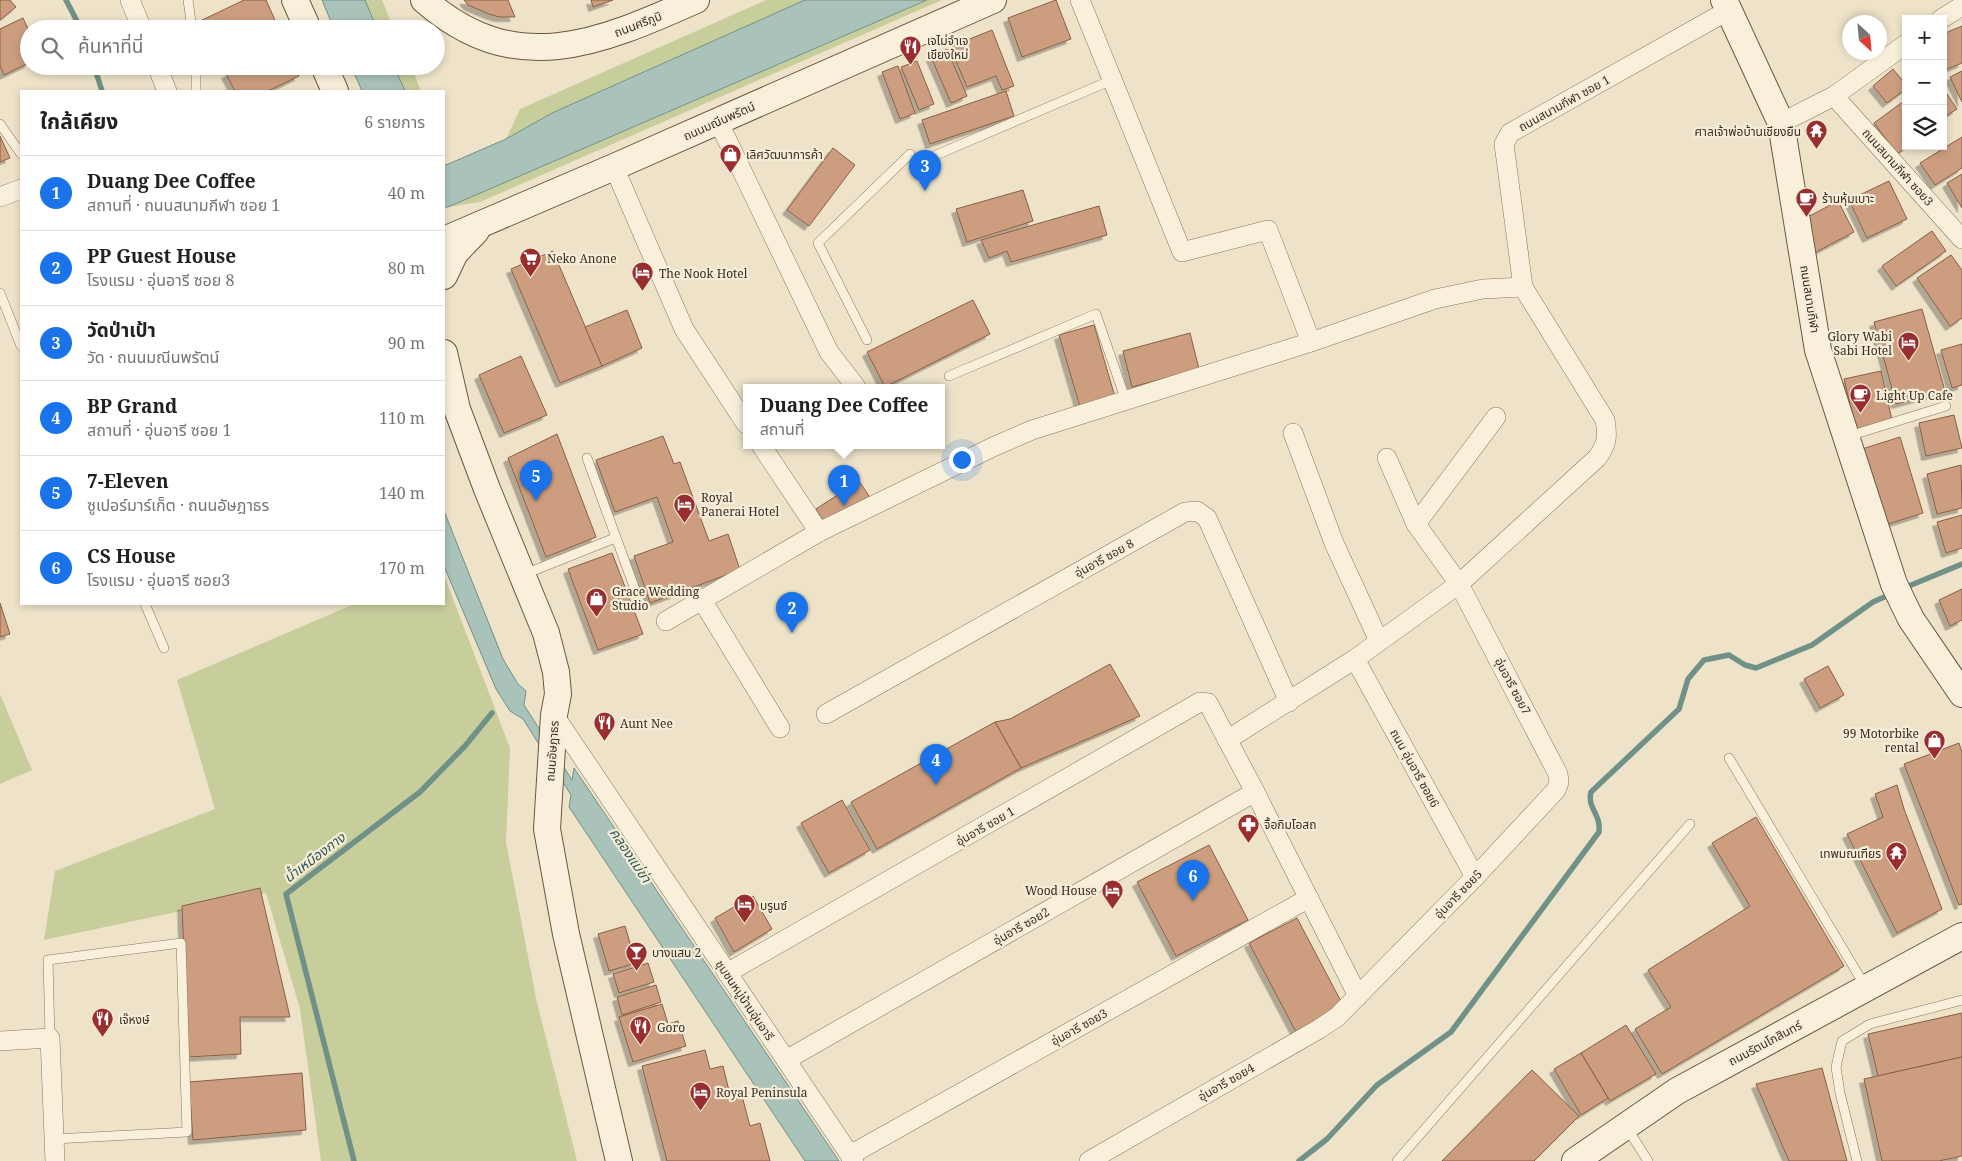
<!DOCTYPE html>
<html lang="th">
<head>
<meta charset="utf-8">
<style>
	:root { --surface:#fff; --page:#f6f6f6; --text:#202124; --muted:#757577; --line:#e0e0e0; --accent:#1a73e8 }
	body { margin:0; font-family:"Noto Serif","Noto Sans Thai",serif; background:var(--page); color:var(--text) }
	.controls { position:absolute; right:15px; top:15px; display:grid; overflow:hidden; border-radius:0px; box-shadow:0 2px 8px #0003 }
	.controls button { width:45px; height:45px; display:grid; place-items:center; padding:0; border:0; border-bottom:1px solid var(--line); background:var(--surface); color:var(--text); font:25px sans-serif }
	.compass { position:absolute; left:1842px; top:15px; width:45px; height:45px; border-radius:50%; background:var(--surface); box-shadow:0 2px 8px #0003; rotate:154deg }
	.you { position:absolute; left:961px; top:459px; width:18px; height:18px; margin:-12px; border:4px solid #fff; border-radius:50%; background:#1a73e8; box-shadow:0 0 0 8px #1a73e833 }
	.badge { display:grid; place-items:center; width:32px; height:32px; border-radius:50%; background:var(--accent); color:#fff; font-size:16px; font-weight:700 }
	.pin { position:absolute; translate:-50% -41px; filter:drop-shadow(0 1px 2px #0008) }
	.pin::after { content:''; position:absolute; top:26px; width:18px; height:15px; background:inherit; clip-path:polygon(0 0,100% 0,50% 100%) }
	.popup { position:absolute; left:743px; top:384px; width:202px; height:65px; box-sizing:border-box; display:grid; place-content:center; border-radius:0px; background:var(--surface); filter:drop-shadow(0 1px 4px #0005); font-size:16px; white-space:nowrap; color:var(--muted) }
	.popup b { font-size:19px; color:var(--text) }
	.popup::after { content:''; position:absolute; left:50%; top:100%; margin-left:-10px; border:10px solid transparent; border-top-color:var(--surface) }
	.list { margin:0; padding:0; list-style:none }
	h2 { display:flex; justify-content:space-between; align-items:center; height:65px; margin:0; padding:0 20px; font-size:21px }
	h2 small { font-size:16px; font-weight:400; color:var(--muted) }
	.list li { display:grid; grid-template-columns:32px 1fr auto; gap:15px; align-items:center; box-sizing:border-box; height:75px; padding:0 20px; border-top:1px solid var(--line) }
	.list b { display:block; font-size:19px; white-space:nowrap }
	.list p { margin:0; font-size:16px; white-space:nowrap; color:var(--muted) }
	.list em { font-size:16px; font-style:normal; color:var(--muted) }
	.icon { flex:none; width:28px; height:28px; fill:none; stroke:currentColor; stroke-width:2; stroke-linecap:round; stroke-linejoin:round }
	.map { position:relative; flex:none; width:1962px; height:1161px; overflow:hidden }
	.search { position:absolute; background:var(--surface); box-shadow:0 2px 8px #0003; left:20px; top:20px; width:425px; height:55px; display:flex; align-items:center; gap:12px; box-sizing:border-box; padding:0 18px; border-radius:28px; color:var(--muted); font-size:19px }
	.panel { position:absolute; background:var(--surface); box-shadow:0 2px 8px #0003; left:20px; top:90px; width:425px; height:515px; border-radius:0px }
	.map>svg:first-child { display:block }
	.green { fill:#c8cd9c }
	.water { fill:#a9c3bb; stroke:#709188 }
	.lines { fill:none; stroke-linecap:round; stroke-linejoin:round }
	.stream { stroke:#709188; stroke-width:5.5 }
	.building { fill:#cc9e7f; stroke:#8a5e43; filter:url(#shadow) }
	.lane-casing { stroke:#8b755d; stroke-width:10 }
	.street-casing { stroke:#8b755d; stroke-width:20 }
	.secondary-casing { stroke:#6d5640; stroke-width:28 }
	.lane { stroke:#f9f0dc; stroke-width:9 }
	.street { stroke:#f9f0dc; stroke-width:19 }
	.secondary { stroke:#f9f0dc; stroke-width:26 }
	.labels { text-anchor:middle; dominant-baseline:central; stroke-width:4.5; stroke-linejoin:round; paint-order:stroke }
	.street-label { font-size:12px; fill:#3b2d21; stroke:#f6edd8 }
	.poi-label { font-size:12px; fill:#3b2d21; stroke:#f6edd8; text-anchor:start }
	.water-label { font-size:14px; font-style:italic; fill:#305b57; stroke:#f6edd8 }
</style>
</head>
<body>
<div class="map">
<svg width="1962" height="1161" viewBox="0 0 1962 1161">
	<defs>
		<filter id="shadow"><feDropShadow dx="-4.5" dy="4.5" stdDeviation="0" flood-color="#0004"/></filter>
	</defs>
	<rect width="100%" height="100%" fill="#eee3c9"/>
	<g class="green">
		<polygon points="365,0 382,0 394,29 377,29"/>
		<polygon points="766,0 805,0 552,113 506,139 520,109"/>
		<polygon points="927,0 942,0 480,202 448,207"/>
		<polygon points="394,66 411,66 421,91 405,91"/>
		<polygon points="444,575 510,748 506,842 536,998 577,1161 321,1161 300,1009 266,893 44,940 55,871 215,809 177,680 354,604 444,604"/>
		<polygon points="0,694 32,770 0,784"/>
	</g>
	<g class="water">
		<polygon points="322,0 365,0 377,29 334,29"/>
		<polygon points="805,0 927,0 448,207 444,207 444,164 446,165 506,139 552,113"/>
		<polygon points="351,66 394,66 405,91 362,91"/>
		<polygon points="444,511 503,659 518,684 526,691 524,705 572,780 574,768 839,1161 805,1161 569,807 571,795 523,719 510,711 496,689 444,566"/>
	</g>
	<g class="lines">
		<g class="stream">
			<polyline points="66,0 81,29"/>
			<polyline points="94,66 102,91"/>
			<polyline points="1904,588 1962,564"/>
			<polyline points="354,1161 286,894 420,792 465,746 492,713"/>
			<path d="M1299,1161L1327,1139L1377,1085L1451,1032L1599,832C1601,813 1587,809 1591,792L1679,709L1688,679L1704,660L1729,655L1745,665L1756,668L1812,645L1873,602L1891,594"/>
		</g>
	</g>
	<g class="building">
		<polygon points="0,0 10,0 16,7 0,20"/>
		<polygon points="244,0 266,0 279,29 199,29 196,23"/>
		<polygon points="464,0 508,0 515,17 499,17 489,14 468,5"/>
		<polygon points="591,0 613,0 593,7"/>
		<polygon points="1056,0 1071,39 1022,57 1008,18"/>
		<polygon points="23,18 29,31 29,63 4,75 0,66 0,29"/>
		<polygon points="1962,26 1962,63 1945,70 1943,65 1943,34"/>
		<polygon points="992,30 1014,86 1002,90 996,76 967,87 950,47"/>
		<polygon points="947,49 967,96 951,103 931,57"/>
		<polygon points="917,61 934,104 919,110 901,67"/>
		<polygon points="241,66 294,66 299,76 268,91 235,91 226,74"/>
		<polygon points="898,66 915,113 900,119 882,72"/>
		<polygon points="1893,69 1906,85 1906,89 1887,103 1873,86"/>
		<polygon points="1962,71 1962,102 1950,77"/>
		<polygon points="1943,88 1957,109 1943,118"/>
		<polygon points="1006,91 1014,116 930,144 922,120"/>
		<polygon points="1904,101 1906,146 1908,146 1897,154 1874,123"/>
		<polygon points="0,136 10,158 0,162"/>
		<polygon points="1962,137 1962,168 1935,185 1920,163"/>
		<polygon points="833,148 855,165 809,226 787,210"/>
		<polygon points="1962,174 1962,208 1947,183"/>
		<polygon points="1889,181 1907,219 1867,238 1849,200"/>
		<polygon points="1023,190 1033,221 967,242 956,209"/>
		<polygon points="1838,201 1854,232 1816,252 1800,221"/>
		<polygon points="1099,206 1107,235 1011,262 1007,251 989,258 981,240"/>
		<polygon points="1932,231 1946,251 1896,286 1882,266"/>
		<polygon points="553,251 602,366 560,383 511,269"/>
		<polygon points="1951,255 1962,270 1962,318 1950,326 1917,278"/>
		<polygon points="973,300 990,334 885,387 867,352"/>
		<polygon points="1922,309 1945,391 1896,404 1874,322"/>
		<polygon points="627,310 642,348 602,366 585,327"/>
		<polygon points="1094,325 1115,397 1080,407 1059,335"/>
		<polygon points="1190,333 1199,369 1132,387 1123,351"/>
		<polygon points="1962,344 1962,385 1952,388 1941,350"/>
		<polygon points="521,356 547,415 504,433 479,375"/>
		<polygon points="1881,371 1892,420 1856,429 1844,379"/>
		<polygon points="1954,415 1962,448 1926,456 1919,423"/>
		<polygon points="557,434 596,537 546,557 508,458"/>
		<polygon points="663,436 674,464 680,462 709,541 728,534 740,570 650,603 634,556 673,542 657,497 615,512 596,460"/>
		<polygon points="1900,437 1923,513 1885,525 1862,449"/>
		<polygon points="1961,465 1962,508 1937,514 1927,474"/>
		<polygon points="859,481 873,502 826,526 816,509"/>
		<polygon points="1962,515 1962,548 1946,553 1937,522"/>
		<polygon points="612,553 643,634 598,650 568,569"/>
		<polygon points="1962,589 1962,620 1950,626 1939,600"/>
		<polygon points="0,603 10,634 0,637"/>
		<polygon points="1110,664 1140,716 1021,768 995,722 1010,719"/>
		<polygon points="1828,666 1844,695 1820,708 1804,679"/>
		<polygon points="995,722 1021,768 877,849 851,802"/>
		<polygon points="1959,743 1962,752 1962,904 1959,905 1904,764"/>
		<polygon points="1897,785 1904,809 1942,909 1897,933 1847,834 1883,817 1875,794"/>
		<polygon points="842,800 870,850 829,873 801,823"/>
		<polygon points="1756,817 1844,966 1662,1074 1635,1029 1671,1007 1648,970 1750,906 1712,843"/>
		<polygon points="1209,845 1248,920 1176,956 1137,882"/>
		<polygon points="260,888 290,1017 240,1017 241,1054 188,1057 182,906"/>
		<polygon points="753,896 772,929 734,952 715,918"/>
		<polygon points="1297,918 1344,1007 1296,1032 1249,943"/>
		<polygon points="625,926 636,963 609,971 598,934"/>
		<polygon points="648,963 654,982 619,993 613,974"/>
		<polygon points="656,985 661,1002 622,1015 617,997"/>
		<polygon points="662,1004 668,1024 678,1021 686,1046 633,1062 619,1017"/>
		<polygon points="1962,1013 1962,1057 1878,1076 1868,1034"/>
		<polygon points="1626,1025 1656,1074 1610,1101 1581,1053"/>
		<polygon points="705,1050 710,1069 723,1066 731,1099 742,1096 750,1126 760,1123 770,1161 667,1161 642,1066"/>
		<polygon points="1581,1053 1608,1098 1581,1115 1554,1069"/>
		<polygon points="1962,1057 1962,1156 1939,1161 1882,1161 1864,1079"/>
		<polygon points="1822,1068 1847,1161 1789,1161 1756,1084"/>
		<polygon points="1532,1070 1579,1116 1534,1161 1442,1161"/>
		<polygon points="302,1073 306,1130 193,1140 189,1082"/>
	</g>
	<g class="lines">
		<defs>
			<g id="lane">
				<polyline points="188,0 192,29"/>
				<polyline points="196,91 196,66"/>
				<polyline points="0,124 21,154"/>
				<polyline points="915,164 1112,80"/>
				<polyline points="0,293 21,346"/>
				<polyline points="867,340 818,243 910,154"/>
				<polyline points="949,376 1096,314 1126,401"/>
				<polyline points="1849,436 1946,406"/>
				<polyline points="587,458 640,603"/>
				<polyline points="525,574 615,538"/>
				<polyline points="145,604 164,648"/>
				<polyline points="1729,758 1865,986"/>
				<polyline points="50,1038 48,960 181,943 187,1132 54,1139"/>
				<polyline points="1627,1128 1648,1161"/>
				<polyline points="1397,1161 1690,824"/>
				<polyline points="1857,1161 1840,1093 1836,1067 1842,1041 1870,1024 1962,1000"/>
			</g>
			<g id="street">
				<polyline points="130,0 142,29"/>
				<polyline points="1080,0 1182,252 1268,230 1311,342"/>
				<polyline points="1941,19 1962,6"/>
				<polyline points="157,66 167,91"/>
				<polyline points="1834,96 1962,239"/>
				<polyline points="718,121 829,352 856,387"/>
				<polyline points="1781,123 1834,96 1906,44"/>
				<polyline points="614,167 684,329 746,424"/>
				<polyline points="0,197 21,189"/>
				<polyline points="1293,433 1334,543 1379,641"/>
				<polyline points="761,445 819,532"/>
				<polyline points="1416,524 1496,417"/>
				<polyline points="702,600 780,728"/>
				<polyline points="666,621 819,532 995,446 1032,430 1311,342 1435,299 1483,289 1523,287"/>
				<polyline points="1355,659 1475,877"/>
				<polyline points="826,714 1185,512 1197,511 1207,518 1289,702"/>
				<polyline points="554,715 854,1161"/>
				<path d="M1227,740L1355,659L1459,584L1597,458C1607,445 1608,436 1605,420L1523,287L1504,144L1510,133L1729,10"/>
				<polyline points="727,973 1200,702 1208,703 1255,792 1358,996"/>
				<polyline points="0,1041 50,1038 55,1161"/>
				<polyline points="786,1060 1255,792"/>
				<polyline points="850,1155 1309,898"/>
				<polyline points="1089,1161 1319,1029 1337,1017 1475,877 1556,790 1559,782 1558,774 1459,584 1416,524 1387,458"/>
			</g>
			<g id="secondary">
				<polyline points="295,0 308,29"/>
				<path d="M424,0C515,80 599,43 696,0"/>
				<polyline points="1724,0 1781,123 1818,350 1894,584 1911,619 1962,694"/>
				<polyline points="324,66 335,91"/>
				<polyline points="444,240 614,167 993,0"/>
				<polyline points="444,276 455,253 476,231"/>
				<polyline points="444,353 457,409 487,489 546,633 556,672 558,694 554,715 547,829 566,934 619,1161"/>
				<polyline points="1575,1161 1677,1091 1962,936"/>
			</g>
		</defs>
		<use href="#lane" class="lane-casing"/>
		<use href="#street" class="street-casing"/>
		<use href="#secondary" class="secondary-casing"/>
		<use href="#lane" class="lane"/>
		<use href="#street" class="street"/>
		<use href="#secondary" class="secondary"/>
	</g>
	<defs>
		<symbol id="restaurant-pin" viewBox="-11 -11 22 30"><path d="M0 17L-7.5 6A9.5 9.5 0 1 1 7.5 6Z" fill="#992e30" stroke="#f6edd8"/><path d="M-5-6h1v4h1v-4h1v4h1v-4h1v5L-1.5 .5V6h-2V.5L-5-1ZM5-6V6H3V1.5H1.5Q1.5-4 5-6Z" fill="#fff"/></symbol>
		<symbol id="temple-pin" viewBox="-11 -11 22 30"><path d="M0 17L-7.5 6A9.5 9.5 0 1 1 7.5 6Z" fill="#992e30" stroke="#f6edd8"/><path d="M0-6L5-2H3V0L6.5 2.5H4V6H1.5V3h-3V6H-4V2.5H-6.5L-3 0V-2H-5Z" fill="#fff"/></symbol>
		<symbol id="shop-pin" viewBox="-11 -11 22 30"><path d="M0 17L-7.5 6A9.5 9.5 0 1 1 7.5 6Z" fill="#992e30" stroke="#f6edd8"/><path d="M-5-2.5h2.3a2.7 3.5 0 0 1 5.4 0H5L5.5 6h-11ZM-1.5-2.5h3a1.5 2.3 0 0 0-3 0Z" fill="#fff"/></symbol>
		<symbol id="cafe-pin" viewBox="-11 -11 22 30"><path d="M0 17L-7.5 6A9.5 9.5 0 1 1 7.5 6Z" fill="#992e30" stroke="#f6edd8"/><path d="M-5.5-4.5H6V0H3Q3 3.5 0 3.5H-2.5Q-5.5 3.5-5.5 0ZM3-3.2v2h1.7v-2ZM-6 4.5H4V6H-6Z" fill="#fff"/></symbol>
		<symbol id="supermarket-pin" viewBox="-11 -11 22 30"><path d="M0 17L-7.5 6A9.5 9.5 0 1 1 7.5 6Z" fill="#992e30" stroke="#f6edd8"/><path d="M-6-5.5h2.5l.6 2H6L4.5 2H-2.5L-4.4-4H-6ZM-1.5 3.2a1.3 1.3 0 1 0 .1 0ZM3 3.2a1.3 1.3 0 1 0 .1 0Z" fill="#fff"/></symbol>
		<symbol id="hotel-pin" viewBox="-11 -11 22 30"><path d="M0 17L-7.5 6A9.5 9.5 0 1 1 7.5 6Z" fill="#992e30" stroke="#f6edd8"/><path d="M-6-4.5h1.5V1H6V5H4.5V3h-9V5H-6ZM-4 0a1.8 1.8 0 1 1 3.6 0ZM.5 0V-2.5h3Q6-2.5 6 0Z" fill="#fff"/></symbol>
		<symbol id="pharmacy-pin" viewBox="-11 -11 22 30"><path d="M0 17L-7.5 6A9.5 9.5 0 1 1 7.5 6Z" fill="#992e30" stroke="#f6edd8"/><path d="M-2-6h4v4h4v4h-4v4h-4v-4h-4v-4h4Z" fill="#fff"/></symbol>
		<symbol id="bar-pin" viewBox="-11 -11 22 30"><path d="M0 17L-7.5 6A9.5 9.5 0 1 1 7.5 6Z" fill="#992e30" stroke="#f6edd8"/><path d="M-6-5H6L.8 .8V4.5H3.5V6h-7V4.5H-.8V.8Z" fill="#fff"/></symbol>
	</defs>
	<g fill-rule="evenodd">
		<use href="#restaurant-pin" x="898" y="34" width="25" height="34"/>
		<use href="#temple-pin" x="1804" y="118" width="25" height="34"/>
		<use href="#shop-pin" x="718" y="142" width="25" height="34"/>
		<use href="#cafe-pin" x="1794" y="186" width="25" height="34"/>
		<use href="#supermarket-pin" x="518" y="246" width="25" height="34"/>
		<use href="#hotel-pin" x="630" y="260" width="25" height="34"/>
		<use href="#hotel-pin" x="1896" y="330" width="25" height="34"/>
		<use href="#cafe-pin" x="1848" y="382" width="25" height="34"/>
		<use href="#hotel-pin" x="672" y="492" width="25" height="34"/>
		<use href="#shop-pin" x="584" y="586" width="25" height="34"/>
		<use href="#restaurant-pin" x="592" y="710" width="25" height="34"/>
		<use href="#shop-pin" x="1922" y="728" width="25" height="34"/>
		<use href="#pharmacy-pin" x="1236" y="812" width="25" height="34"/>
		<use href="#temple-pin" x="1884" y="840" width="25" height="34"/>
		<use href="#hotel-pin" x="1100" y="878" width="25" height="34"/>
		<use href="#hotel-pin" x="732" y="892" width="25" height="34"/>
		<use href="#bar-pin" x="624" y="940" width="25" height="34"/>
		<use href="#restaurant-pin" x="90" y="1006" width="25" height="34"/>
		<use href="#restaurant-pin" x="628" y="1014" width="25" height="34"/>
		<use href="#hotel-pin" x="688" y="1080" width="25" height="34"/>
	</g>
	<g class="labels">
		<g class="street-label">
			<text transform="translate(638 24) rotate(-21)">ถนนศรีภูมิ</text>
			<text transform="translate(1564 103) rotate(-29)">ถนนสนามกีฬา ซอย 1</text>
			<text transform="translate(719 121) rotate(-24)">ถนนมณีนพรัตน์</text>
			<text transform="translate(1898 167) rotate(48)">ถนนสนามกีฬา ซอย3</text>
			<text transform="translate(1810 299) rotate(81)">ถนนสนามกีฬา</text>
			<text transform="translate(1104 558) rotate(-29)">อุ่นอารี ซอย 8</text>
			<text transform="translate(1513 686) rotate(62)">อุ่นอารี ซอย7</text>
			<text transform="translate(552 751) rotate(-86)">ถนนอัษฎาธร</text>
			<text transform="translate(1415 768) rotate(61)">ถนน อุ่นอารี ซอย6</text>
			<text transform="translate(985 826) rotate(-30)">อุ่นอารี ซอย 1</text>
			<text transform="translate(1458 894) rotate(-46)">อุ่นอารี ซอย5</text>
			<text transform="translate(1021 926) rotate(-30)">อุ่นอารี ซอย2</text>
			<text transform="translate(745 1000) rotate(56)">ชุมชนหมู่บ้านอุ่นอารี</text>
			<text transform="translate(1079 1027) rotate(-29)">อุ่นอารี ซอย3</text>
			<text transform="translate(1765 1043) rotate(-28)">ถนนรัตนโกสินทร์</text>
			<text transform="translate(1226 1082) rotate(-30)">อุ่นอารี ซอย4</text>
		</g>
		<g class="poi-label">
			<text x="927" y="40">เจไม่จำเจ<tspan x="927" dy="14">เชียงใหม่</tspan></text>
			<text x="1801" y="131" text-anchor="end">ศาลเจ้าพ่อบ้านเชียงยืน</text>
			<text x="746" y="154">เลิศวัฒนาการค้า</text>
			<text x="1822" y="198">ร้านหุ้มเบาะ</text>
			<text x="547" y="258">Neko Anone</text>
			<text x="659" y="273">The Nook Hotel</text>
			<text x="1892" y="336" text-anchor="end">Glory Wabi<tspan x="1892" dy="14">Sabi Hotel</tspan></text>
			<text x="1876" y="395">Light Up Cafe</text>
			<text x="701" y="497">Royal<tspan x="701" dy="14">Panerai Hotel</tspan></text>
			<text x="612" y="591">Grace Wedding<tspan x="612" dy="14">Studio</tspan></text>
			<text x="620" y="723">Aunt Nee</text>
			<text x="1919" y="733" text-anchor="end">99 Motorbike<tspan x="1919" dy="14">rental</tspan></text>
			<text x="1264" y="824">จื้อกิมโอสถ</text>
			<text x="1881" y="853" text-anchor="end">เทพมณเฑียร</text>
			<text x="1097" y="890" text-anchor="end">Wood House</text>
			<text x="760" y="905">บรูนซ์</text>
			<text x="652" y="952">บางแสน 2</text>
			<text x="119" y="1019">เจ๊หงษ์</text>
			<text x="657" y="1027">Goro</text>
			<text x="716" y="1092">Royal Peninsula</text>
		</g>
		<g class="water-label">
			<text transform="translate(631 855) rotate(56)">คลองแม่ข่า</text>
			<text transform="translate(314 857) rotate(-37)">น้ำเหมืองกาง</text>
		</g>
	</g>
</svg>
<div class="controls">
<button>+</button>
<button>−</button>
<button><svg class="icon" aria-label="layers" viewBox="0 0 24 24"><path d="M12 4l9 5-9 5-9-5zM3 14l9 5 9-5"/></svg></button>
</div>
<svg class="compass" viewBox="-18 -18 36 36"><path d="M0-13l5 13h-10z" fill="#e53935"/><path d="M0 13l5-13h-10z" fill="#757577"/></svg>
<div class="you"></div>
<div class="pin badge" style="left:844px;top:506px">1</div>
<div class="popup"><b>Duang Dee Coffee</b>สถานที่</div>
<div class="pin badge" style="left:792px;top:633px">2</div>
<div class="pin badge" style="left:925px;top:191px">3</div>
<div class="pin badge" style="left:936px;top:785px">4</div>
<div class="pin badge" style="left:536px;top:501px">5</div>
<div class="pin badge" style="left:1193px;top:901px">6</div>
<div class="search"><svg class="icon" aria-label="search" viewBox="0 0 24 24"><circle cx="10" cy="10" r="6"/><path d="M15 15l6 6"/></svg>ค้นหาที่นี่</div>
<section class="panel">
<h2>ใกล้เคียง<small>6 รายการ</small></h2>
<ul class="list">
<li><span class="badge">1</span><div><b>Duang Dee Coffee</b><p>สถานที่ · ถนนสนามกีฬา ซอย 1</p></div><em>40 m</em></li>
<li><span class="badge">2</span><div><b>PP Guest House</b><p>โรงแรม · อุ่นอารี ซอย 8</p></div><em>80 m</em></li>
<li><span class="badge">3</span><div><b>วัดป่าเป้า</b><p>วัด · ถนนมณีนพรัตน์</p></div><em>90 m</em></li>
<li><span class="badge">4</span><div><b>BP Grand</b><p>สถานที่ · อุ่นอารี ซอย 1</p></div><em>110 m</em></li>
<li><span class="badge">5</span><div><b>7-Eleven</b><p>ซูเปอร์มาร์เก็ต · ถนนอัษฎาธร</p></div><em>140 m</em></li>
<li><span class="badge">6</span><div><b>CS House</b><p>โรงแรม · อุ่นอารี ซอย3</p></div><em>170 m</em></li>
</ul>
</section>
</div>
</body>
</html>
